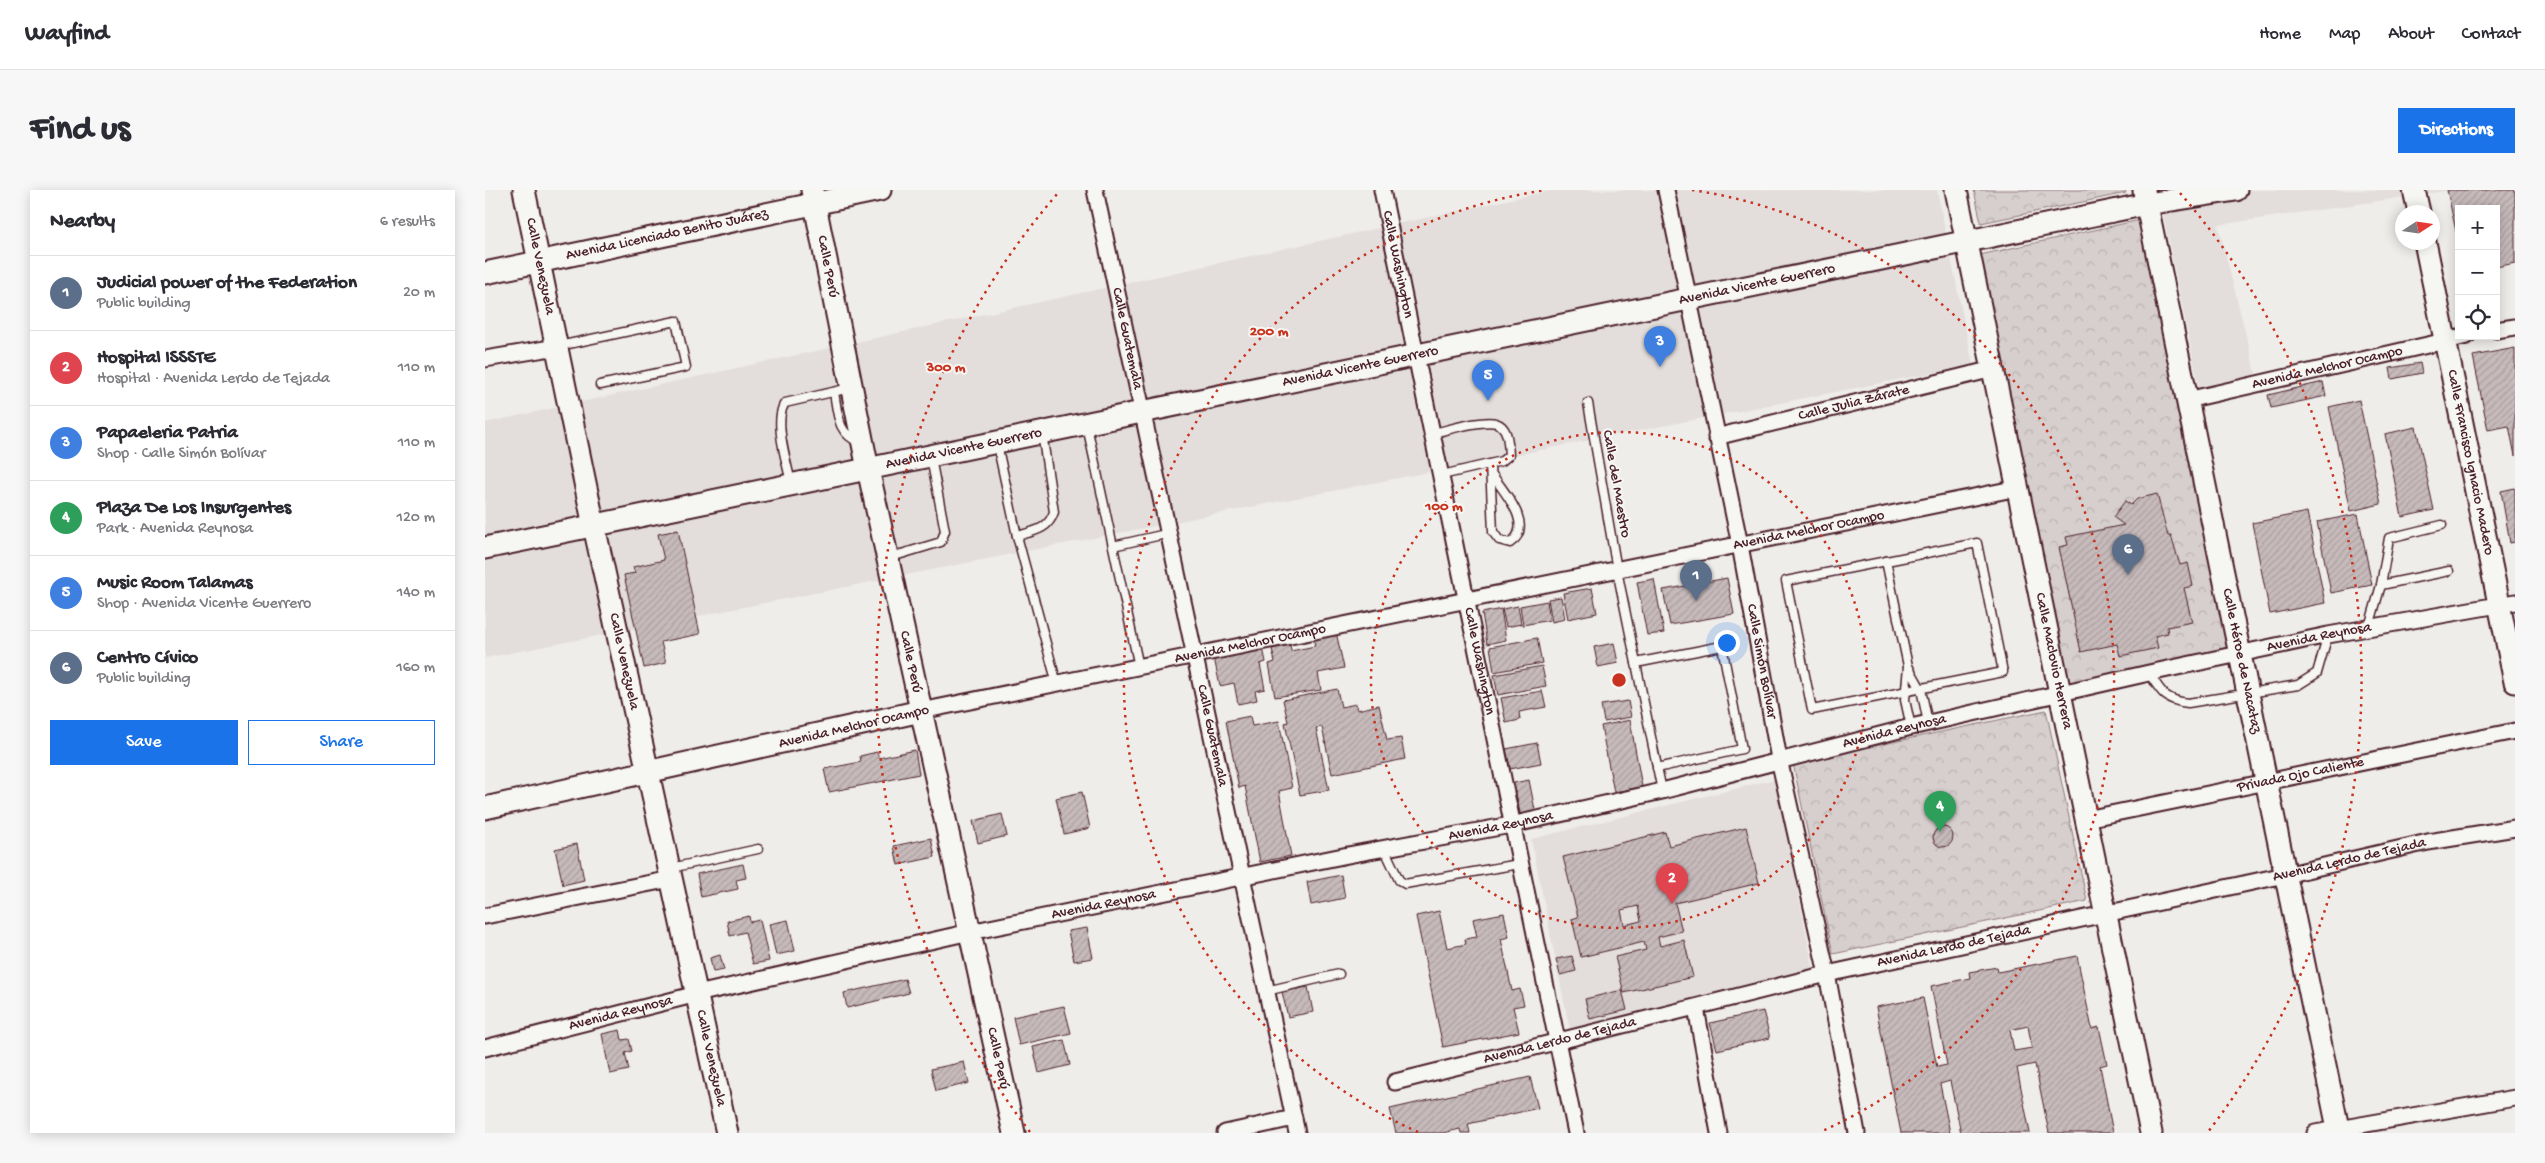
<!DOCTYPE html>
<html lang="en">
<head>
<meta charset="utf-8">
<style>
	:root { --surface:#fff; --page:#f7f7f7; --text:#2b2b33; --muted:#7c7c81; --line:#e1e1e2; --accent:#1a73e8 }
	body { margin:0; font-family:"Gochi Hand",sans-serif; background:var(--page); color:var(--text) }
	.controls { position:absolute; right:15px; top:15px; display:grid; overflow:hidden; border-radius:0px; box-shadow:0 2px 12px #0003 }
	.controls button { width:45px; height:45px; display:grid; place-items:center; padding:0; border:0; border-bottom:1px solid var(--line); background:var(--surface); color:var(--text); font:25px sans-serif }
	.compass { position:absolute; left:1910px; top:15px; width:45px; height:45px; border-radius:50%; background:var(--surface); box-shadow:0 2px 12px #0003; rotate:78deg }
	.you { position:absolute; left:1241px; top:452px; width:18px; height:18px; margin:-12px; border:4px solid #fff; border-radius:50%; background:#1a73e8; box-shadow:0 0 0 8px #1a73e833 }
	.badge { display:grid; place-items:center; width:32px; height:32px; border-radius:50%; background:var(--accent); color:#fff; font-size:16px; font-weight:700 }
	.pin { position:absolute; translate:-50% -41px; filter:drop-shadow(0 1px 2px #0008) }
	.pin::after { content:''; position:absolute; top:26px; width:18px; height:15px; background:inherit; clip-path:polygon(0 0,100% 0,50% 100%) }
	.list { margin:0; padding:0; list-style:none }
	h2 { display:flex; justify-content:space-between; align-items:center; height:65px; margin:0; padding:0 20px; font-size:21px }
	h2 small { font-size:16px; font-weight:400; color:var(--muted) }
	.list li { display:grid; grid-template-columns:32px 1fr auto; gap:15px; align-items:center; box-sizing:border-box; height:75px; padding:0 20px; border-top:1px solid var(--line) }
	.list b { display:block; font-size:19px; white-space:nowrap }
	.list p { margin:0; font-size:16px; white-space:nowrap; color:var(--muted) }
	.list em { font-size:16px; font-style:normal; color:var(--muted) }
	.actions { display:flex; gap:10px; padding:15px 20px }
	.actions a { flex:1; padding:11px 0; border:1px solid var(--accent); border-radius:0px; text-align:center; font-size:18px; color:var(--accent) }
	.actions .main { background:var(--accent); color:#fff }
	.icon { flex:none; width:28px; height:28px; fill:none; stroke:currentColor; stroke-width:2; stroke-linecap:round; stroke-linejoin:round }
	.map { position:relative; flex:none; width:2030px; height:943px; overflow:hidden; border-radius:0px }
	header { display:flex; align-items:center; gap:30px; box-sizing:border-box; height:70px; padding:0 25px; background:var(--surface); border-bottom:1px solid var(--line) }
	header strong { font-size:24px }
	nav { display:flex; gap:28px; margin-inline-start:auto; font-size:18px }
	.intro { display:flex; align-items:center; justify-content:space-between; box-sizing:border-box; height:120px; padding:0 30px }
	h1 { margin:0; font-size:35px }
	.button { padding:12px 22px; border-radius:0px; background:var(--accent); color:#fff; font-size:18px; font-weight:700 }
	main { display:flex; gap:30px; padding:0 30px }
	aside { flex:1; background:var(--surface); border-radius:0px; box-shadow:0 2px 12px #0003 }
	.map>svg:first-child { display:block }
	.built { fill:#e3dedc }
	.forest { fill:url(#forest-crowns); stroke:#90777c }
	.building { fill:url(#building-hatch); stroke:#4a1f2b; fill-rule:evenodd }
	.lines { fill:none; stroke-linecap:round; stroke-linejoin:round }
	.lane-casing { stroke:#4a1f2b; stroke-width:11 }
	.street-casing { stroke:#4a1f2b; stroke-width:19 }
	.secondary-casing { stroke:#4a1f2b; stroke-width:25 }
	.lane { stroke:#f6f6f2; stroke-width:8 }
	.street { stroke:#f6f6f2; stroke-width:15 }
	.secondary { stroke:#f6f6f2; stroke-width:21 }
	.ring { fill:none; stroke:#c8321e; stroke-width:2.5; stroke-dasharray:2.5 5 }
	.labels { text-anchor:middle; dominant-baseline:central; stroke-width:4; stroke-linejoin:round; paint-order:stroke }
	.street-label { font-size:15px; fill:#4a1f2b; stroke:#f6f6f2 }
	.centre { fill:#c8321e; stroke:#f6f6f2; stroke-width:2.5 }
	.ring-label { font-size:15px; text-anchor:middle; font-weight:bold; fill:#c8321e; stroke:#f6f6f2; stroke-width:4; stroke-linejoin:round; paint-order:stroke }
</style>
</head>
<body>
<header>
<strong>Wayfind</strong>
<nav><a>Home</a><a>Map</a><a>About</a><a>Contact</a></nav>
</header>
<div class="intro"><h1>Find us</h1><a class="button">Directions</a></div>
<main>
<aside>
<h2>Nearby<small>6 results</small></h2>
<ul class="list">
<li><span class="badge" style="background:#5c6f8a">1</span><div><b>Judicial power of the Federation</b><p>Public building</p></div><em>20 m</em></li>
<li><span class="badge" style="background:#e0444e">2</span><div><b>Hospital ISSSTE</b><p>Hospital · Avenida Lerdo de Tejada</p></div><em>110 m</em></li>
<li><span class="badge" style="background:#3f7fe0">3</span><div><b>Papaeleria Patria</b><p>Shop · Calle Simón Bolívar</p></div><em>110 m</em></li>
<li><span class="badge" style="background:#2e9e5b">4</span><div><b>Plaza De Los Insurgentes</b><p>Park · Avenida Reynosa</p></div><em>120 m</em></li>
<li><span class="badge" style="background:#3f7fe0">5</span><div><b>Music Room Talamas</b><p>Shop · Avenida Vicente Guerrero</p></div><em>140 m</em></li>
<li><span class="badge" style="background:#5c6f8a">6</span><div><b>Centro Cívico</b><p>Public building</p></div><em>160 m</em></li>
</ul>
<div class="actions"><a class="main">Save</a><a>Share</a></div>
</aside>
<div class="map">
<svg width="2030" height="943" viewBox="0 0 2030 943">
	<defs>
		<pattern id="forest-crowns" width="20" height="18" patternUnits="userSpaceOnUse" patternTransform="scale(1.25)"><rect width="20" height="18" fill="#d7cfce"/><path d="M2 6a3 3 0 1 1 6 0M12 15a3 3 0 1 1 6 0" fill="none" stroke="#bab1b1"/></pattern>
		<pattern id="building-hatch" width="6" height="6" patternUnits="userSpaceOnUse" patternTransform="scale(1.25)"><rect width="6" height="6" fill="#c6babb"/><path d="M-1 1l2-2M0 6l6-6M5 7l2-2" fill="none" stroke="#ac9fa1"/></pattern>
	</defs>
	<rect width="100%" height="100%" fill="#efedea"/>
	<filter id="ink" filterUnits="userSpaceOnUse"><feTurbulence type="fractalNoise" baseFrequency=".02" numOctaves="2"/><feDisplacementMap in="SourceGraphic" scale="10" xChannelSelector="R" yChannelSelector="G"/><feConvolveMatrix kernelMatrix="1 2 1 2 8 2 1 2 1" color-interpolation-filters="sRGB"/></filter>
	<g filter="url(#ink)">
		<g class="built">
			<polygon points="1068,0 1452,0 1488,175 0,468 0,233"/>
			<polygon points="1673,0 1967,0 1733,35 1771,184 1714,197"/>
			<polygon points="1290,589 1328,777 1326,783 1085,841 1046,649"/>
		</g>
		<g class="forest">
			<polygon points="1489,0 1640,0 1641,3 1496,33"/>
			<polygon points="1655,30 1748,458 1583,494 1490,66"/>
			<polygon points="1561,520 1602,711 1348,764 1308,573"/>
		</g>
		<g class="building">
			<polygon points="1962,0 2030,0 2030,73 2011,77 2011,19 1974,19 1974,55"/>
			<polygon points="2030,158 2030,266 2024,236 2003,240 1988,166"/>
			<polygon points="1935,173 1937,183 1907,189 1905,178"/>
			<polygon points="1838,192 1841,206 1786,218 1783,205"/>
			<polygon points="1874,210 1896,314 1866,321 1844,217"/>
			<polygon points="1931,237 1949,320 1917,327 1900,244"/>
			<polygon points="2030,298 2030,352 2025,353 2016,301"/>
			<polygon points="1672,304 1683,346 1686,345 1695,375 1703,373 1708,396 1699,398 1707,432 1682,437 1683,443 1670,446 1673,458 1635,466 1632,454 1596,462 1574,357 1583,355 1581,347 1639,335 1628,327 1640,311 1646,315 1652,309"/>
			<polygon points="1822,322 1840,413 1785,424 1767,333"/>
			<polygon points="1873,324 1887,395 1846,403 1832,332"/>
			<polygon points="193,340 215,444 176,452 181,473 159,478 139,385 150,383 148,377 179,370 173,344"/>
			<polygon points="1214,383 1216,393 1242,388 1249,424 1185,435 1178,400 1206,395 1204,384"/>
			<polygon points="1169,389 1179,443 1162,445 1152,392"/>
			<polygon points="1107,398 1112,423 1083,429 1078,403"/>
			<polygon points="1076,407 1080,429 1067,432 1063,409"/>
			<polygon points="1062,411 1065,430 1038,435 1035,416"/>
			<polygon points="1033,416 1036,434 1021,437 1017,419"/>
			<polygon points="1016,419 1021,450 1002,454 997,423"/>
			<polygon points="851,442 859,478 833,483 836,500 790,507 784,474 790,472 787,459 805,455 806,461 830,456 828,447"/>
			<polygon points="1052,448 1057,473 1009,482 1005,457"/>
			<polygon points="1129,453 1133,473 1113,477 1109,457"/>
			<polygon points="778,458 781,472 775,474 780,499 770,501 772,510 753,514 749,493 735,496 729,468"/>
			<polygon points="1057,476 1061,496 1013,505 1009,485"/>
			<polygon points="852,499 856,517 871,514 872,520 894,515 902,550 916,548 920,569 847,584 837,537 831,538 844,600 815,605 800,533 803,532 798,510"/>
			<polygon points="1057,501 1061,517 1034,522 1035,530 1021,533 1016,508"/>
			<polygon points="1143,511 1146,527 1119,532 1116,515"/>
			<polygon points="765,526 767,536 794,531 807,598 794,601 806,666 775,672 760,596 754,598 741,531"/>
			<polygon points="1145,530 1157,597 1129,602 1116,536"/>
			<polygon points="1052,553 1056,573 1025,579 1021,559"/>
			<polygon points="430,560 434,584 344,602 339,579 376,572 375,566 392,562 394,568"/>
			<polygon points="1044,590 1051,625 1036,628 1029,593"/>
			<polygon points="597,602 605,638 579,644 571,608"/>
			<polygon points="517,624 522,646 493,653 488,631"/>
			<circle cx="1458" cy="647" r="10"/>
			<path d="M1261,637L1274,693L1190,713L1197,741L1173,747L1175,756L1199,750L1208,787L1139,803L1130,767L1161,760L1159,752L1096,767L1087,729L1093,727L1078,667L1180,642L1184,656ZM1153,716L1156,731L1139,735L1136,720Z"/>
			<polygon points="446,648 450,667 413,675 409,656"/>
			<polygon points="92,654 99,690 78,695 70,659"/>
			<polygon points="258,674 261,688 251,690 253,699 216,707 212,684"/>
			<polygon points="856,685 860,708 826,715 822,692"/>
			<polygon points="954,721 962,758 981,754 980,749 992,747 988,729 1019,723 1024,747 1016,749 1027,801 1035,799 1039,815 1028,817 1034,842 958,857 931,726"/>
			<polygon points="264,726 265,732 275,730 284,771 268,774 260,742 245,746 242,731"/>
			<polygon points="303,730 310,761 291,765 284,734"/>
			<polygon points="602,738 608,768 589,771 583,741"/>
			<polygon points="235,765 239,780 228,782 225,768"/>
			<polygon points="1087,766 1091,781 1075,785 1071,769"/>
			<path d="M1592,766L1607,839L1614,837L1622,874L1615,876L1628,943H1564L1550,874L1532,878L1545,943H1476L1465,891L1455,894L1465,943H1416L1391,817L1438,808L1452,877L1462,875L1446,796L1485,788L1484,782L1512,777L1513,782ZM1543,836L1547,858L1529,861L1525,840Z"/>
			<polygon points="420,789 424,803 362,818 359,803"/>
			<polygon points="823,797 828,822 803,827 797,802"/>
			<polygon points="1137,800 1142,820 1105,829 1100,809"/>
			<polygon points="579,816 586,843 534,855 528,827"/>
			<polygon points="1278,821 1285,848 1232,860 1225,833"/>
			<polygon points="135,840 137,850 144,849 147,861 140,863 144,880 125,884 117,844"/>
			<polygon points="579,850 585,875 554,883 548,857"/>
			<polygon points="479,872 484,893 451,901 446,879"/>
			<polygon points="1045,887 1053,918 983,934 985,943 976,943 975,939 958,943 911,943 905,919"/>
		</g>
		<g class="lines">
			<defs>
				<g id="lane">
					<polyline points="74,156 191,131 201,177 115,195"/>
					<path d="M349,202C353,225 352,244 376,253"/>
					<polyline points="1103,213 1132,380 1177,601"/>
					<polyline points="602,236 654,477"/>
					<path d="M948,243C963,240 997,229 1011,233C1024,237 1023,254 1024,265L1017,271L957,285"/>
					<polyline points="512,254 532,346 572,494"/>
					<path d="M1005,274L1008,342L1014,350L1025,353C1051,336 1018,301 1006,283"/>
					<path d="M306,293C302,273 288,230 300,213L365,198"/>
					<path d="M532,346C549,341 563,340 569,322L557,243"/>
					<polygon points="1492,353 1518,482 1327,520 1301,391"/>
					<polyline points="628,356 685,343"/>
					<polyline points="403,368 456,352 460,341 446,268"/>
					<polyline points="1401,371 1423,476 1436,499 1443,533"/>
					<polyline points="1896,395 1964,381"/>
					<polyline points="1884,437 1896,395 1904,348 1957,335"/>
					<polyline points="1151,473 1237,456 1257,559 1172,578"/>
					<polyline points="1423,476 1420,510 1426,537"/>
					<path d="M1664,483C1676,502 1679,510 1703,513L1813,495L1832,483L1843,445"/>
					<polyline points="899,658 914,690 920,694 1034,674"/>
					<polyline points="186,678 273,659"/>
					<polyline points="781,801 854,784"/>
				</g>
				<g id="street">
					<path id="s1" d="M610,0L812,943"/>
					<path id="s2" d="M897,0L1091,943"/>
					<path id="s3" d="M1181,0L1255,355L1294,569L1342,784L1372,943"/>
					<polyline points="2011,140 2030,137"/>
					<polyline points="0,169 72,157"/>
					<path id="s4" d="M1702,210L1982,146"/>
					<path id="s5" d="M1231,247L1508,179"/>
					<path id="s6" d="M436,521L1533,298"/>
					<path id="s7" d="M1601,629L2030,541"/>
					<polyline points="0,726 186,689"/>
					<polyline points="1211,818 1234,943"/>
					<path id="s8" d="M0,858L212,804L485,742L863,665L1026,635L1177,601L1426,537L1664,483L1843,445L2030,412"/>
					<path id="s9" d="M910,892L1342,784L1800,685L1943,652L2030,638"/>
					<polyline points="740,943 809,928"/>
					<polyline points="1830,943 2030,908"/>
				</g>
				<g id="secondary">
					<path id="s10" d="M39,0L109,336L242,943"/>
					<path id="s11" d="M327,0L383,279L529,943"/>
					<path id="s12" d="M1471,0L1666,943"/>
					<polyline points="1929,0 1934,22"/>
					<path id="s13" d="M1659,1L1854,943"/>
					<path id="s14" d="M1940,52L2030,492"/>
					<path id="s15" d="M0,83L395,0"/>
					<path id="s16" d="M0,358L1662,14L1751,0"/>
					<polyline points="0,618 436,521"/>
				</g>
			</defs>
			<use href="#lane" class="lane-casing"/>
			<use href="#street" class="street-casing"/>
			<use href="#secondary" class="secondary-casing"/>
			<use href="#lane" class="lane"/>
			<use href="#street" class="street"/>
			<use href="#secondary" class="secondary"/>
		</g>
	</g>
	<g class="ring">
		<circle cx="1134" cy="490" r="248"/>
		<path d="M933 942A495 495 0 0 1 1061 0M1207 0A495 495 0 0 1 1335 942"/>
		<path d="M545 942A743 743 0 0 1 573 3M1695 3A743 743 0 0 1 1723 942"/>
	</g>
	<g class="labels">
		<g class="street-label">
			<text stroke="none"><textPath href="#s15" startOffset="186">Avenida Licenciado Benito Juárez</textPath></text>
			<text stroke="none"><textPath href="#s2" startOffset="76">Calle Washington</textPath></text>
			<text stroke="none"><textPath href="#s10" startOffset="78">Calle Venezuela</textPath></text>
			<text stroke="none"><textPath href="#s11" startOffset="78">Calle Perú</textPath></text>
			<text stroke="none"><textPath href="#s16" startOffset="1299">Avenida Vicente Guerrero</textPath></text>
			<text stroke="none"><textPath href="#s1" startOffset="152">Calle Guatemala</textPath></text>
			<text stroke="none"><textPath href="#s16" startOffset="894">Avenida Vicente Guerrero</textPath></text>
			<text stroke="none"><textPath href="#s4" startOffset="144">Avenida Melchor Ocampo</textPath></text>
			<text stroke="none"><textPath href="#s5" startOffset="142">Calle Julia Zárate</textPath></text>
			<text stroke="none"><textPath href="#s16" startOffset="489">Avenida Vicente Guerrero</textPath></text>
			<text stroke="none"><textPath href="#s14" startOffset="225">Calle Francisco Ignacio Madero</textPath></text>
			<text transform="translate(1131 294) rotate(80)">Calle del Maestro</text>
			<text stroke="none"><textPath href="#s6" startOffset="906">Avenida Melchor Ocampo</textPath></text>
			<text stroke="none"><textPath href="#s8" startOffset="1880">Avenida Reynosa</textPath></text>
			<text stroke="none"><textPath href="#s6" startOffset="336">Avenida Melchor Ocampo</textPath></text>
			<text stroke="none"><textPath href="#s12" startOffset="481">Calle Maclovio Herrera</textPath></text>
			<text stroke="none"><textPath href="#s10" startOffset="482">Calle Venezuela</textPath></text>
			<text stroke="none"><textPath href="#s11" startOffset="482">Calle Perú</textPath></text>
			<text stroke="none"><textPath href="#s2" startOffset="481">Calle Washington</textPath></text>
			<text stroke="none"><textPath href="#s3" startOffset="481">Calle Simón Bolívar</textPath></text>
			<text stroke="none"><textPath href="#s13" startOffset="480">Calle Héroe de Nacataz</textPath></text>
			<text transform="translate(369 537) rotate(-13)">Avenida Melchor Ocampo</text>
			<text stroke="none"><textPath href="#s8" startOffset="1445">Avenida Reynosa</textPath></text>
			<text stroke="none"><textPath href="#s1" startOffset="558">Calle Guatemala</textPath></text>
			<text stroke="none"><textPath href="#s7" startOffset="219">Privada Ojo Caliente</textPath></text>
			<text stroke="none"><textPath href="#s8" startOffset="1040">Avenida Reynosa</textPath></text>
			<text stroke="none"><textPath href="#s9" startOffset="980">Avenida Lerdo de Tejada</textPath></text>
			<text stroke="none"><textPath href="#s8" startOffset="635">Avenida Reynosa</textPath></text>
			<text stroke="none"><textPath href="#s9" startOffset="575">Avenida Lerdo de Tejada</textPath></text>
			<text stroke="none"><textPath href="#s8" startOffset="140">Avenida Reynosa</textPath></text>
			<text stroke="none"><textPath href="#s9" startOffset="170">Avenida Lerdo de Tejada</textPath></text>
			<text stroke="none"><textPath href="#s10" startOffset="888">Calle Venezuela</textPath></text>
			<text stroke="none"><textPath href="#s11" startOffset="888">Calle Perú</textPath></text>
		</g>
	</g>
	<circle cx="1134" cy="490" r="8" class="centre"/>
	<g class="ring-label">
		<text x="784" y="145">200 m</text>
		<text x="461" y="181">300 m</text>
		<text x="959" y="320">100 m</text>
	</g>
</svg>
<div class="controls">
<button>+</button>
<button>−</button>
<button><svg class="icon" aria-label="locate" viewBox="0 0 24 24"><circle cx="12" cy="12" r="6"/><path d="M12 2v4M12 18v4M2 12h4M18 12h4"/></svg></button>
</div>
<svg class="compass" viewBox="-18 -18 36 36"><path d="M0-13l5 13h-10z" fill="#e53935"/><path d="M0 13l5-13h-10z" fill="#7c7c81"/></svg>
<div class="you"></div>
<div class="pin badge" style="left:1211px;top:411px;background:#5c6f8a">1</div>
<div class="pin badge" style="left:1187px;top:714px;background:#e0444e">2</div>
<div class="pin badge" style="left:1175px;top:177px;background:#3f7fe0">3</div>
<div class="pin badge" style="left:1455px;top:642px;background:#2e9e5b">4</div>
<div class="pin badge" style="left:1003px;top:211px;background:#3f7fe0">5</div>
<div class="pin badge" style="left:1643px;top:385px;background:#5c6f8a">6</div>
</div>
</main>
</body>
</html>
